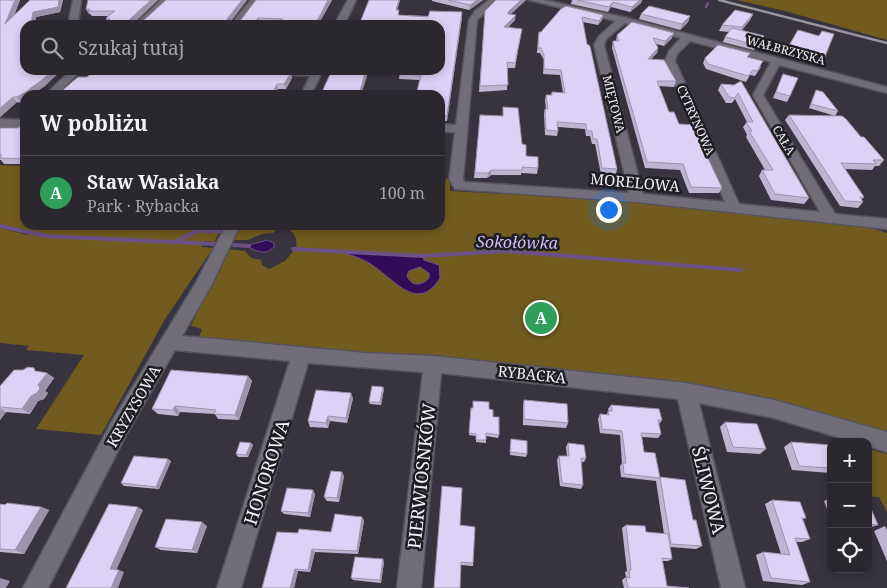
<!DOCTYPE html>
<html lang="pl">
<head>
<meta charset="utf-8">
<style>
	:root { --surface:#2a272f; --page:#36333b; --text:#f1f3f6; --muted:#a5a5aa; --line:#46444b; --accent:#8c9099 }
	body { margin:0; font-family:"Noto Serif",serif; background:var(--page); color:var(--text) }
	.controls { position:absolute; right:15px; bottom:15px; display:grid; overflow:hidden; border-radius:10px; box-shadow:0 2px 8px #0003 }
	.controls button { width:45px; height:45px; display:grid; place-items:center; padding:0; border:0; border-bottom:1px solid var(--line); background:var(--surface); color:var(--text); font:25px sans-serif }
	.you { position:absolute; left:608px; top:209px; width:18px; height:18px; margin:-12px; border:4px solid #fff; border-radius:50%; background:#1a73e8; box-shadow:0 0 0 8px #1a73e833 }
	.badge { display:grid; place-items:center; width:32px; height:32px; border-radius:50%; background:var(--accent); color:#fff; font-size:16px; font-weight:700 }
	.pin { position:absolute; translate:-50% -50%; border:2px solid #fff; box-shadow:0 1px 5px #0006 }
	.list { margin:0; padding:0; list-style:none }
	h2 { display:flex; justify-content:space-between; align-items:center; height:65px; margin:0; padding:0 20px; font-size:21px }
	h2 small { font-size:16px; font-weight:400; color:var(--muted) }
	.list li { display:grid; grid-template-columns:32px 1fr auto; gap:15px; align-items:center; box-sizing:border-box; height:75px; padding:0 20px; border-top:1px solid var(--line) }
	.list b { display:block; font-size:19px; white-space:nowrap }
	.list p { margin:0; font-size:16px; white-space:nowrap; color:var(--muted) }
	.list em { font-size:16px; font-style:normal; color:var(--muted) }
	.icon { flex:none; width:28px; height:28px; fill:none; stroke:currentColor; stroke-width:2; stroke-linecap:round; stroke-linejoin:round }
	.map { position:relative; flex:none; width:887px; height:588px; overflow:hidden }
	.search { position:absolute; background:var(--surface); box-shadow:0 2px 8px #0003; left:20px; top:20px; width:425px; height:55px; display:flex; align-items:center; gap:12px; box-sizing:border-box; padding:0 18px; border-radius:15px; color:var(--muted); font-size:19px }
	.panel { position:absolute; background:var(--surface); box-shadow:0 2px 8px #0003; left:20px; top:90px; width:425px; height:140px; border-radius:15px }
	.map>svg:first-child { display:block }
	.green { fill:#715b1f }
	.water { fill:#320c58; stroke:#6c5088; fill-rule:evenodd }
	.lines { fill:none; stroke-linecap:round; stroke-linejoin:round }
	.stream-far1 { stroke:#6c5088; stroke-width:2.5 }
	.stream { stroke:#6c5088; stroke-width:4 }
	.minor-casing { stroke:#56535c; stroke-width:3 }
	.minor { fill:#716e79; fill-rule:evenodd }
	.rail { stroke:#98959e; stroke-width:2.5 }
	.wall { fill:#beb5d3 }
	.shaded-wall { fill:#9b93ac }
	.building { fill:#ddd2f5; stroke:#9b93ac }
	.labels { text-anchor:middle; dominant-baseline:central; stroke-width:5; stroke-linejoin:round; paint-order:stroke }
	.far-street-label { font-size:12px; fill:#f2f0f7; stroke:#1e1d22 }
	.street-label { font-size:15px; fill:#f2f0f7; stroke:#1e1d22 }
	.water-label { font-size:16px; font-style:italic; fill:#d3bdfe; stroke:#1e1d22 }
	.near-street-label { font-size:18px; fill:#f2f0f7; stroke:#1e1d22 }
</style>
</head>
<body>
<div class="map">
<svg width="887" height="588" viewBox="0 0 887 588">
	<rect width="100%" height="100%" fill="#38343f"/>
	<g class="green">
		<polygon points="737,0 887,0 887,40 785,11"/>
		<polygon points="0,165 25,166 25,225 223,225 214,242 205,241 201,247 213,248 165,319 101,435 36,429 84,355 26,350 29,346 0,343 0,228 28,235 30,232 0,224"/>
		<path d="M450,178V191L620,200L868,227L887,233V436L835,422L415,357L198,340L202,329L191,326L197,312L194,311L227,249L245,251L251,258L261,260L262,265L269,269L285,261L296,248C298,238 294,232 285,227L277,229L273,233L262,234L247,240H231L238,225H440V191H444L446,179Z"/>
		<polygon points="868,449 887,454 887,512 879,497 868,496"/>
	</g>
	<g class="water">
		<path d="M267,240L274,243V247C264,257 256,250 246,246Z"/>
		<path d="M339,252L423,256L424,260L439,265L440,278C418,314 394,279 372,265C362,258 351,255 339,252ZM420,267L429,273V278C423,286 410,287 407,275L409,271Z"/>
	</g>
	<g class="lines">
		<polyline class="stream-far1" points="706,7 708,3"/>
		<g class="stream">
			<polyline points="0,226 46,236 214,244"/>
			<polyline points="175,242 197,231 220,231"/>
			<polyline points="234,245 249,246"/>
			<polyline points="293,249 423,256 506,251 741,270"/>
		</g>
		<defs>
			<g id="minor">
				<polygon points="73,0 81,0 78,25 68,25"/>
				<polygon points="161,0 170,0 144,25 134,25"/>
				<polygon points="251,0 259,0 240,25 230,25"/>
				<polygon points="348,0 356,0 344,25 334,25"/>
				<path d="M489,0H498L477,20L463,179L464,182L629,193L594,45L599,36L616,21L529,0H544L623,17L887,87V93L779,65L763,95L835,214L887,219V229L637,202L455,189L449,179L455,132H440V124L456,125L469,20L475,11ZM625,23L681,38L669,51L665,61L725,202L643,194L604,45L606,39ZM690,41L771,62L753,95L820,212L739,204L675,61L677,54Z"/>
				<polygon points="71,70 82,70 56,95 45,95"/>
				<polygon points="239,70 323,70 311,95 301,95 310,76 244,73"/>
				<polygon points="0,119 25,120 25,128 0,127"/>
				<polygon points="226,225 240,225 212,284 182,336 365,353 433,356 686,383 774,400 887,432 887,452 868,446 868,442 854,442 774,418 699,403 745,588 721,588 678,399 441,373 421,588 397,588 423,372 308,363 241,588 217,588 290,361 175,350 126,435 48,588 23,588 112,421 197,281"/>
			</g>
		</defs>
		<use href="#minor" class="minor-casing"/>
		<use href="#minor" class="minor"/>
		<polyline class="rail" points="719,0 887,43"/>
	</g>
	<g class="wall">
		<polygon points="0,0 20,0 14,16 30,0 63,0 60,12 36,17 36,25 25,25 46,85 21,103 17,102 0,117"/>
		<polygon points="158,0 135,21 143,21 166,0 247,0 230,22 240,21 332,0 318,25 278,25 279,24 260,23 258,25 103,25 107,21 106,18 109,16 92,16 90,14 89,14 86,9"/>
		<polygon points="400,0 397,10 399,15 462,17 447,121 440,121 440,95 420,80 399,79 400,72 391,71 390,70 440,70 359,25"/>
		<polygon points="432,0 483,0 469,10 432,1"/>
		<polygon points="496,0 526,0 510,14 515,20 508,27 522,29 521,34 515,68 508,68 507,90 479,92 485,11"/>
		<polygon points="572,0 642,0 641,3 630,12 611,7 608,12 571,4"/>
		<polygon points="561,9 603,15 602,20 598,25 583,22 587,44 617,169 616,174 601,174 595,144 592,144 590,136 586,136 585,129 558,127 558,131 557,136 545,135 544,114 545,109 546,109 545,100 546,95 551,95 552,92 563,93 560,75 543,74 544,60 540,53 537,53 538,37 539,32 541,32"/>
		<polygon points="641,14 690,16 688,22 680,30 639,19"/>
		<polygon points="753,14 750,20 742,30 764,36 761,41 754,50 723,42 725,37 729,32 719,31 722,25"/>
		<polygon points="798,30 819,36 824,59 821,63 785,54"/>
		<polygon points="617,35 672,38 664,46 656,44 658,48 657,53 651,59 676,81 674,87 659,86 669,112 679,124 704,150 722,188 719,193 689,193 680,170 645,168 612,48 613,41 616,41"/>
		<polygon points="750,53 748,57 761,67 755,76 750,75 746,82 706,69 703,63 705,58"/>
		<polygon points="291,73 292,78 286,89 278,89 276,95 57,95 87,77"/>
		<polygon points="783,74 790,96 787,102 773,98"/>
		<polygon points="721,84 734,85 809,198 804,204 771,200 759,176 762,170 765,170 746,137 747,135 743,127 747,122 735,99 732,103 726,103 718,90"/>
		<polygon points="816,90 838,111 835,116 809,108 814,95"/>
		<polygon points="480,115 522,144 526,156 538,168 537,174 521,173 521,175 491,175 487,178 474,178"/>
		<polygon points="789,115 861,137 884,160 879,166 875,166 872,170 845,169 864,197 861,200 863,202 858,208 840,206 785,120"/>
		<polygon points="25,123 25,164 4,164 1,160 0,160 0,128 18,128"/>
		<polygon points="40,372 47,373 54,378 45,391 48,393 44,399 38,401 30,414 6,412 0,420 0,386"/>
		<polygon points="248,376 252,381 239,420 218,419 215,414 180,412 178,416 158,414 152,409"/>
		<polygon points="383,387 384,389 381,405 370,404 369,402"/>
		<polygon points="353,398 347,423 330,421 328,428 310,427 308,421"/>
		<polygon points="524,400 568,423 566,428 523,425 523,406"/>
		<polygon points="611,405 662,420 659,424 661,434 658,438 642,437 644,452 660,478 693,520 702,546 696,549 670,547 672,559 668,561 662,561 667,586 689,588 624,588 622,580 626,577 625,572 627,571 622,528 626,525 646,532 664,534 656,481 621,477 620,466 622,463 620,435 600,433 598,419 600,414 606,415 609,411 608,409"/>
		<polygon points="471,408 489,409 493,417 499,435 498,438 486,436 486,443 476,442 476,436 469,435"/>
		<polygon points="725,422 766,449 760,454 727,452 720,427"/>
		<polygon points="511,439 527,454 526,457 510,455"/>
		<polygon points="791,442 831,445 831,473 792,470 784,447"/>
		<polygon points="251,443 253,445 248,457 238,457 236,454"/>
		<polygon points="568,443 586,458 584,462 581,462 583,485 581,489 560,486 557,460 559,456 567,456 566,447"/>
		<polygon points="171,461 159,489 124,486 121,483"/>
		<polygon points="344,476 339,502 327,501 324,497"/>
		<polygon points="315,494 310,517 284,514 281,511"/>
		<polygon points="831,498 831,520 824,501"/>
		<polygon points="772,500 806,518 803,519 810,539 802,542 796,542 810,582 802,585 763,581 756,555 763,552 781,554 765,504"/>
		<polygon points="868,502 878,525 868,528"/>
		<polygon points="0,504 41,507 49,510 24,554 0,552"/>
		<polygon points="362,517 364,521 358,554 315,552 310,572 298,571 294,588 262,588 298,533 331,532"/>
		<polygon points="460,525 473,563 473,566 461,565"/>
		<polygon points="207,526 197,553 161,550 155,547"/>
		<polygon points="885,526 887,530 887,561 874,531"/>
		<polygon points="384,562 381,583 353,580 351,578"/>
	</g>
	<g class="shaded-wall">
		<polygon points="15,0 20,0 8,29 5,24"/>
		<polygon points="59,0 63,0 60,12 36,17 36,25 31,25 33,12"/>
		<polygon points="151,0 158,0 133,24 130,21 130,19"/>
		<polygon points="242,0 247,0 229,24 227,19"/>
		<polygon points="328,0 332,0 318,25 315,25"/>
		<polygon points="399,0 400,0 396,14 396,10"/>
		<polygon points="477,0 483,0 469,10 470,5"/>
		<polygon points="521,0 526,0 508,17 508,12"/>
		<polygon points="640,0 642,0 641,3 630,12 632,7"/>
		<polygon points="613,2 611,7 608,12 609,7"/>
		<polygon points="86,9 90,9 89,11 90,14 89,14"/>
		<polygon points="462,12 462,17 447,121 447,116"/>
		<polygon points="753,14 750,20 740,33 742,27"/>
		<polygon points="516,15 515,20 504,32 504,27"/>
		<polygon points="603,15 602,20 598,25 599,21"/>
		<polygon points="690,16 688,22 680,30 682,24"/>
		<polygon points="258,18 260,23 258,25 253,25"/>
		<polygon points="674,33 672,38 664,46 665,41"/>
		<polygon points="764,36 761,41 754,50 756,45"/>
		<polygon points="658,48 657,53 646,64 648,59"/>
		<polygon points="53,70 62,70 46,85 32,95 25,95 25,100 21,103 17,97"/>
		<polygon points="366,70 369,70 361,95 359,95"/>
		<polygon points="291,73 292,78 286,89 284,84"/>
		<polygon points="277,84 278,89 276,95 273,95"/>
		<polygon points="13,97 17,102 0,117 0,108"/>
		<polygon points="491,170 491,175 487,178 488,173"/>
		<polygon points="47,373 54,378 45,391 48,393 44,399 38,401 30,414 22,409"/>
		<polygon points="248,376 252,381 239,420 235,415"/>
		<polygon points="383,387 384,389 381,405 380,402"/>
		<polygon points="351,393 353,398 347,423 346,418"/>
		<polygon points="175,406 180,412 178,416 173,410"/>
		<polygon points="0,408 6,412 0,420"/>
		<polygon points="328,416 330,421 328,428 326,423"/>
		<polygon points="251,443 253,445 248,457 246,455"/>
		<polygon points="168,459 171,461 159,489 156,487"/>
		<polygon points="342,472 344,476 339,502 337,498"/>
		<polygon points="313,490 315,494 310,517 308,513"/>
		<polygon points="41,507 49,510 24,554 15,550"/>
		<polygon points="138,507 143,510 116,571 110,569"/>
		<polygon points="362,517 364,521 358,554 357,551"/>
		<polygon points="202,522 207,526 197,553 192,550"/>
		<polygon points="312,549 315,552 310,572 308,570"/>
		<polygon points="383,559 384,562 381,583 380,580"/>
		<polygon points="295,569 298,571 294,588 290,588"/>
		<polygon points="119,570 124,572 118,588 111,588"/>
		<polygon points="0,578 10,581 6,588 0,588"/>
	</g>
	<g class="building">
		<polygon points="0,0 15,0 5,24 30,0 59,0 58,7 33,12 31,25 25,25 25,70 53,70 42,80 24,93 17,97 13,97 0,108"/>
		<polygon points="88,0 151,0 130,19 130,21 143,21 166,0 242,0 227,19 228,22 240,21 256,0 328,0 315,25 278,25 283,19 258,18 253,25 103,25 110,19 106,18 115,11 89,11 90,9 86,9"/>
		<polygon points="369,0 399,0 396,10 399,10 398,15 428,17 430,11 462,12 447,116 440,116 440,95 416,95 421,75 399,74 400,70 440,70 440,25 359,25"/>
		<polygon points="448,0 477,0 470,5"/>
		<polygon points="496,0 521,0 508,12 508,14 516,15 504,27 522,29 515,63 507,62 508,85 480,86 485,11"/>
		<polygon points="577,0 640,0 632,7 613,2 609,7"/>
		<polygon points="566,6 603,15 599,21 582,17 587,44 590,46 617,169 602,168 597,139 593,139 592,131 587,131 586,124 557,122 558,131 546,130 545,109 548,109 546,95 552,95 552,92 565,93 561,70 544,69 544,55 541,48 538,48 539,32 541,32 561,9"/>
		<polygon points="649,6 690,16 682,24 641,14"/>
		<polygon points="735,10 753,14 742,27 722,25"/>
		<polygon points="632,22 674,33 665,41 653,38 658,48 648,59 664,60 676,81 657,81 669,112 674,112 679,124 695,125 704,150 722,188 691,187 683,164 647,162 613,43 613,41 619,41 617,35"/>
		<polygon points="732,28 764,36 756,45 725,37"/>
		<polygon points="798,30 819,36 822,31 834,34 824,59 787,49"/>
		<polygon points="718,45 750,53 747,57 763,61 757,71 753,70 748,76 708,64 705,58"/>
		<polygon points="95,70 215,70 291,73 284,84 277,84 272,94 263,94 262,95 57,95 78,77 87,77"/>
		<polygon points="332,70 366,70 359,95 321,94"/>
		<polygon points="783,74 798,78 790,96 776,92"/>
		<polygon points="741,81 809,198 775,194 762,170 773,170 749,131 752,131 746,122 753,122 738,93 735,98 729,97 721,84 734,85"/>
		<polygon points="816,90 823,92 838,111 811,104"/>
		<polygon points="503,107 518,108 522,144 526,145 526,156 538,157 538,168 522,167 522,170 491,170 488,173 475,173 480,115 503,116"/>
		<polygon points="789,115 842,116 846,119 861,137 864,137 884,160 873,160 876,164 841,163 864,197 860,197 863,202 845,201"/>
		<polygon points="25,123 25,159 0,158 2,155 0,155 0,128 18,128"/>
		<polygon points="28,367 34,368 35,371 47,373 38,385 40,388 37,393 31,396 22,409 0,407 0,386 14,370 23,370"/>
		<polygon points="171,370 248,376 235,415 214,414 216,410 175,406 173,410 152,409"/>
		<polygon points="372,386 383,387 380,402 369,402"/>
		<polygon points="316,390 351,393 346,418 328,416 326,423 308,421"/>
		<polygon points="524,400 567,404 568,423 524,419"/>
		<polygon points="473,401 489,402 489,409 493,410 493,417 499,417 499,435 486,433 486,440 476,440 476,434 469,433 471,408 473,408"/>
		<polygon points="611,405 659,409 662,420 658,420 661,434 641,433 644,452 655,453 660,478 624,474 623,463 626,463 622,431 602,429 600,414 609,415 608,411 612,411"/>
		<polygon points="725,422 757,424 766,449 733,447"/>
		<polygon points="511,439 527,441 527,454 510,452"/>
		<polygon points="240,442 251,443 246,455 236,454"/>
		<polygon points="791,442 831,445 831,468 799,466"/>
		<polygon points="568,443 584,445 586,458 581,458 583,485 562,483 559,456 569,456"/>
		<polygon points="134,456 168,459 156,487 121,483"/>
		<polygon points="331,471 342,472 337,498 324,497"/>
		<polygon points="660,477 685,480 693,520 696,520 702,546 671,544"/>
		<polygon points="442,486 462,488 460,525 475,527 473,563 461,562 460,588 434,588"/>
		<polygon points="287,488 313,490 308,513 281,511"/>
		<polygon points="772,500 800,502 806,518 802,518 810,539 795,538 810,582 771,578 763,552 790,555"/>
		<polygon points="868,502 878,525 868,524"/>
		<polygon points="7,503 41,507 15,550 0,549 0,504 5,505"/>
		<polygon points="109,504 138,507 110,569 119,570 111,588 66,588"/>
		<polygon points="335,514 362,517 357,551 312,549 308,570 295,569 290,588 262,588 277,532 298,533 299,529 331,532"/>
		<polygon points="166,519 202,522 192,550 155,547"/>
		<polygon points="626,525 645,526 646,532 668,534 672,559 662,558 667,586 689,588 628,588 626,577 630,578 629,570 631,570"/>
		<polygon points="355,557 383,559 380,580 351,578"/>
	</g>
	<g class="labels">
		<g class="far-street-label">
			<text transform="translate(786 50) rotate(15)">WAŁBRZYSKA</text>
			<text transform="translate(614 104) rotate(76)">MIĘTOWA</text>
			<text transform="translate(696 120) rotate(66)">CYTRYNOWA</text>
			<text transform="translate(784 140) rotate(59)">CAŁA</text>
		</g>
		<g class="street-label">
			<text transform="translate(635 182) rotate(5)">MORELOWA</text>
			<text transform="translate(532 374) rotate(6)">RYBACKA</text>
			<text transform="translate(133 406) rotate(-60)">KRYZYSOWA</text>
		</g>
		<g class="water-label">
			<text transform="translate(517 242) rotate(1)">Sokołówka</text>
		</g>
		<g class="near-street-label">
			<text transform="translate(266 472) rotate(-72)">HONOROWA</text>
			<text transform="translate(421 476) rotate(-84)">PIERWIOSNKÓW</text>
			<text transform="translate(709 490) rotate(76)">ŚLIWOWA</text>
		</g>
	</g>
</svg>
<div class="controls">
<button>+</button>
<button>−</button>
<button><svg class="icon" aria-label="locate" viewBox="0 0 24 24"><circle cx="12" cy="12" r="6"/><path d="M12 2v4M12 18v4M2 12h4M18 12h4"/></svg></button>
</div>
<div class="you"></div>
<div class="pin badge" style="left:541px;top:318px;background:#2e9e5b">A</div>
<div class="search"><svg class="icon" aria-label="search" viewBox="0 0 24 24"><circle cx="10" cy="10" r="6"/><path d="M15 15l6 6"/></svg>Szukaj tutaj</div>
<section class="panel">
<h2>W pobliżu<small></small></h2>
<ul class="list">
<li><span class="badge" style="background:#2e9e5b">A</span><div><b>Staw Wasiaka</b><p>Park · Rybacka</p></div><em>100 m</em></li>
</ul>
</section>
</div>
</body>
</html>
